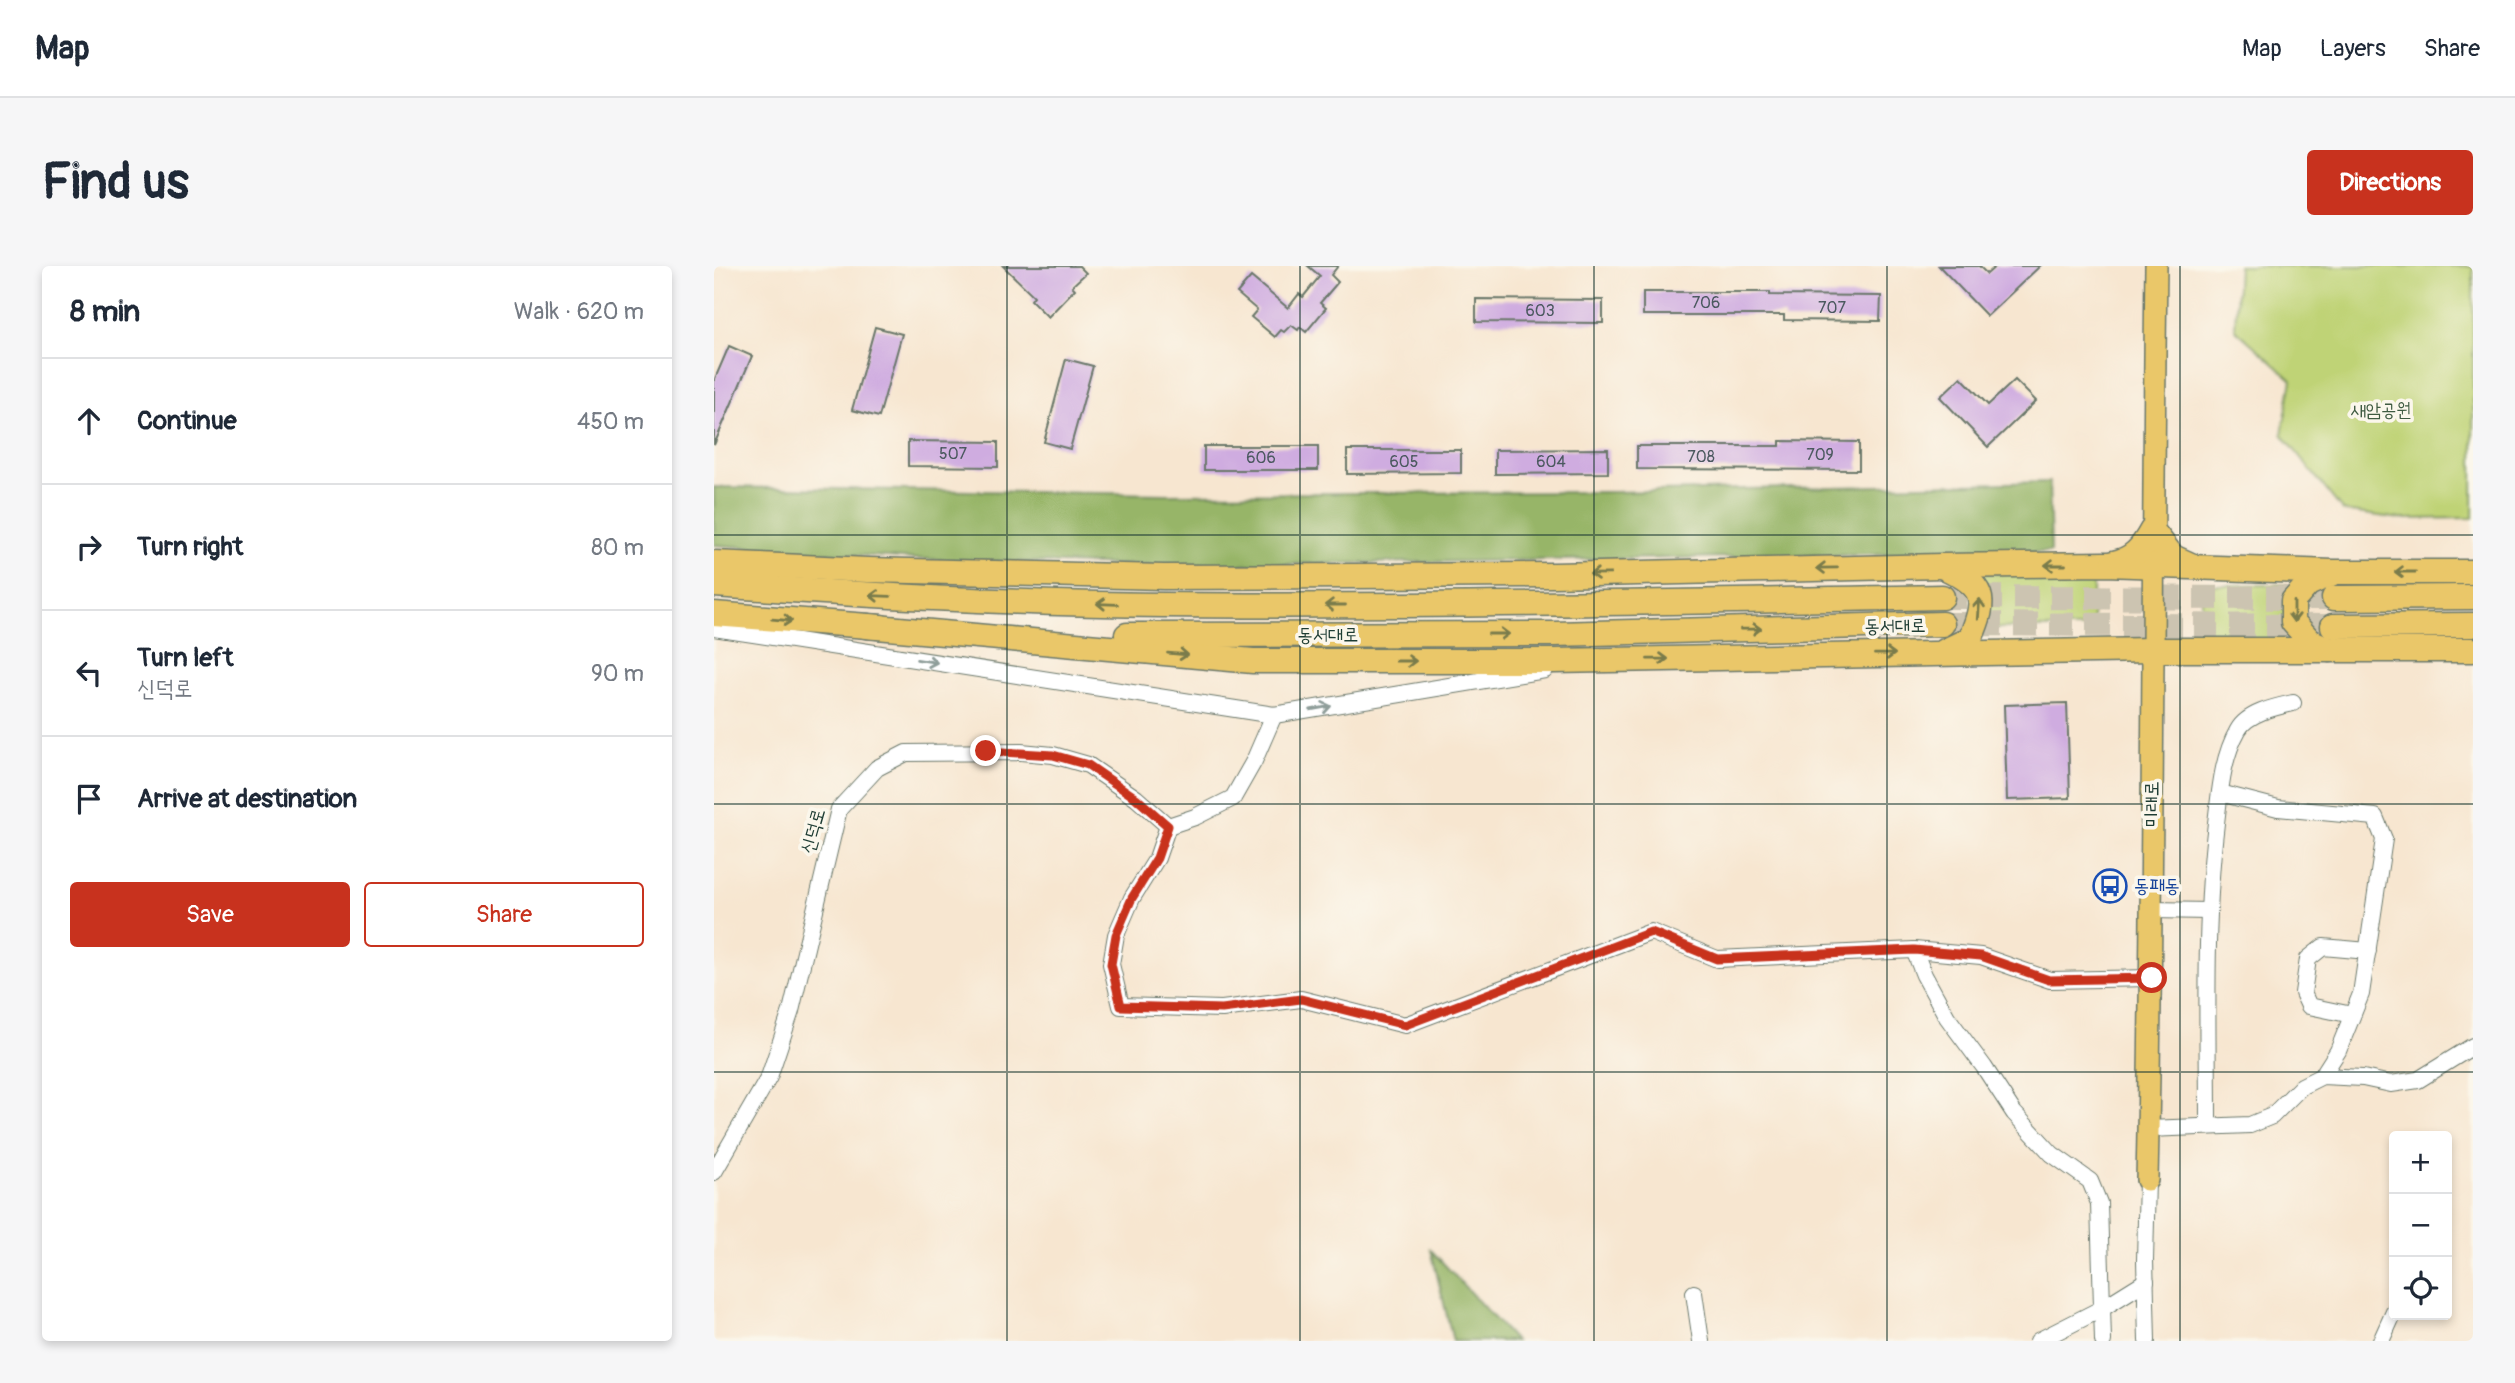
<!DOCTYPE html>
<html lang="en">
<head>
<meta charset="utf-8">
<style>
	:root { --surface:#fff; --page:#f6f6f7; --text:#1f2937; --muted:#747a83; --line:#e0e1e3; --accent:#c8321e }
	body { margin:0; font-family:Pangolin,"Poor Story",sans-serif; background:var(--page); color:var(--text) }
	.controls { position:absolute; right:21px; bottom:21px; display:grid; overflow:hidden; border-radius:7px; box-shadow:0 4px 10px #0003 }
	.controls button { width:63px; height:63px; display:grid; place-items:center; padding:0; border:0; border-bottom:2px solid var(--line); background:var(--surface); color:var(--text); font:35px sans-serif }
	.stop { position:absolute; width:21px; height:21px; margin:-16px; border:5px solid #c8321e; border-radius:50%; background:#fff }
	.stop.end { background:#c8321e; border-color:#fff; box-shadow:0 2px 7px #0008 }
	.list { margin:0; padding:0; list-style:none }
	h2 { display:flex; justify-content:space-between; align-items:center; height:91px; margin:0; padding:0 28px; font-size:30px }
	h2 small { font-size:23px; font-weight:400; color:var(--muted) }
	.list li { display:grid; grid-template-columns:46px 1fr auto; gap:21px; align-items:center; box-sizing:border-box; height:126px; padding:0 28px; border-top:2px solid var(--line) }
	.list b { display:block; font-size:26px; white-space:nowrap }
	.list p { margin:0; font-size:23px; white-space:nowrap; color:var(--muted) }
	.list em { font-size:23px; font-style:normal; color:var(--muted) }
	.actions { display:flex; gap:14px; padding:21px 28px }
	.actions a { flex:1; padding:16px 0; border:2px solid var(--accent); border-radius:7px; text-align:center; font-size:24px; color:var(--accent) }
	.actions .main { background:var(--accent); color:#fff }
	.icon { flex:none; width:38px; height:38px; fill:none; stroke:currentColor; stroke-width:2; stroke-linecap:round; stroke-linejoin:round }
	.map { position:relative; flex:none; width:1759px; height:1075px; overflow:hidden; border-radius:7px }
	header { display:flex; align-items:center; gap:42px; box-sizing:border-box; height:98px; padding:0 35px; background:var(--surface); border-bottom:2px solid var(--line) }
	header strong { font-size:33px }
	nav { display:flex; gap:38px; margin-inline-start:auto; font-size:24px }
	.intro { display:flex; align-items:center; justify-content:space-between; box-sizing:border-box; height:168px; padding:0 42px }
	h1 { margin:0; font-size:49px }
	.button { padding:18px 32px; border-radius:7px; background:var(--accent); color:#fff; font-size:24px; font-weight:700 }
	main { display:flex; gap:42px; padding:0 42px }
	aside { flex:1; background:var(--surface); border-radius:7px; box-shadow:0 4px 10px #0003 }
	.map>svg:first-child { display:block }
	.green { fill:#bfd376; stroke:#6f8855; stroke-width:2 }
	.forest { fill:#97b567; stroke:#5b794e; stroke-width:2 }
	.building { fill:#cface0 }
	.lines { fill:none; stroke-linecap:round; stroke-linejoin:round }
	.highway-tunnel { stroke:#ccc4b1; stroke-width:24; stroke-dasharray:24 12; stroke-linecap:butt }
	.minor-casing { stroke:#6b786b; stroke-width:18 }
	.major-casing { stroke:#6b786b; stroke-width:24 }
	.highway-casing { stroke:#6b786b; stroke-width:27 }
	.minor { stroke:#fff; stroke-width:16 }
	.major { stroke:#eac769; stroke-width:21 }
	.highway { stroke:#eac769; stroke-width:24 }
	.oneway { stroke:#7a7b4c }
	.oneway2 { stroke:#8f9e9a }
	.route { stroke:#c8321e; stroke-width:9 }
	.grid { fill:none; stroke:#1f3d34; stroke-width:2; stroke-opacity:0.55 }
	.labels { text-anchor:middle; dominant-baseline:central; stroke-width:7; stroke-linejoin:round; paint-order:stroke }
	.number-label { font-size:16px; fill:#4b595f }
	.park-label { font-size:19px; fill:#3f5b41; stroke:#fbf7ec }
	.street-label { font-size:19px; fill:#1f3d34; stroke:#fbf7ec }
	.transit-label { font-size:19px; fill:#164399; stroke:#fbf7ec; text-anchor:start }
</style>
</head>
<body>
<header>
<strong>Map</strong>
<nav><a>Map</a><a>Layers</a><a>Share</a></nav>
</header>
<div class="intro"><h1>Find us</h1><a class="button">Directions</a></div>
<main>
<aside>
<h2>8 min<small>Walk · 620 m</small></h2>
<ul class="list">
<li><svg class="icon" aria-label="ahead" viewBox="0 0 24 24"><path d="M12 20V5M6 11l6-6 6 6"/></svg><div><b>Continue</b></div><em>450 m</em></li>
<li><svg class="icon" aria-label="right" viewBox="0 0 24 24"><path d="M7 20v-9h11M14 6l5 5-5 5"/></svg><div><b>Turn right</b></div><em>80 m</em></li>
<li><svg class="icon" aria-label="left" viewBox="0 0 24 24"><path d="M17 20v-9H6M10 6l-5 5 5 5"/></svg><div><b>Turn left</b><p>신덕로</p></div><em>90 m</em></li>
<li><svg class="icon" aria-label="arrive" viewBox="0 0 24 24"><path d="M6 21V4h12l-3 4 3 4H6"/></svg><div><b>Arrive at destination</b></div></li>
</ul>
<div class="actions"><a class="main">Save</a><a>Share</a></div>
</aside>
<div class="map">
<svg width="1759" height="1075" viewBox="0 0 1759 1075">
	<rect width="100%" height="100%" fill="#fbf7ec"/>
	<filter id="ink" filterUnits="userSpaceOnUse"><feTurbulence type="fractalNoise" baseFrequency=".0143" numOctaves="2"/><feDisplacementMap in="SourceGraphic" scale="14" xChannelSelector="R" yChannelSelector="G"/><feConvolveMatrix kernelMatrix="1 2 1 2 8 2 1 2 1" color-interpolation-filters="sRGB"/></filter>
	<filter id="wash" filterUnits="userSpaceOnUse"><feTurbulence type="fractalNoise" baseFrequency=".00686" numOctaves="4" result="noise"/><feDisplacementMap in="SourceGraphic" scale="28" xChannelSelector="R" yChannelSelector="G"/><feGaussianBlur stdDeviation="1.57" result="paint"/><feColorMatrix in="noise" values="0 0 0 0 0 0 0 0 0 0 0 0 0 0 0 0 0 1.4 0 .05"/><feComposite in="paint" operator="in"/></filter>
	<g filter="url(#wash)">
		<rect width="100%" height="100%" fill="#f7e6d0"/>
		<g class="green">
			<polygon points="1524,0 1759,0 1759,252 1687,253 1629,245 1568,168 1578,114 1521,63"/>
			<polygon points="1264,307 1379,310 1379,362 1275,362 1275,326"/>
			<polygon points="1488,319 1572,319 1568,334 1582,380 1488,379"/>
		</g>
		<g class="forest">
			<polygon points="1335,216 1337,286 453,300 201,293 0,279 0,221 452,228 902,226"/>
			<polygon points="717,984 801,1075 739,1075"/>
		</g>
		<g id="blocks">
			<g class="building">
				<polygon points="289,0 365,0 372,7 358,20 361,23 334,51 317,34 320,30"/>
				<polygon points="594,0 624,0 617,9 624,16 606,37 612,42 592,66 586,61 584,64 577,59 570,66 567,64 561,71 537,51 543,44 523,27 537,11 574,42 585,28 589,31 606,10"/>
				<polygon points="1225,0 1265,0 1273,8 1282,0 1326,0 1273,50"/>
				<polygon points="929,26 1056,26 1056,29 1167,30 1166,55 1070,54 1070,49 929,49"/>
				<polygon points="762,33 889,34 889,57 762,56"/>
				<polygon points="161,61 188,68 165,151 138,144"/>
				<polygon points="15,80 38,90 0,179 0,115"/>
				<polygon points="352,93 379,100 356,183 330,176"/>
				<polygon points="1247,111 1274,139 1301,114 1322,135 1274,181 1226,131"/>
				<polygon points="194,175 284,176 284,201 194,200"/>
				<polygon points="1066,175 1145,176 1145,204 923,203 923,180 1066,180"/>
				<rect x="490" y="180" width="114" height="24"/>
				<polygon points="894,183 894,207 781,208 781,184"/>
				<polygon points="633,184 747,184 747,207 633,208"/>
				<polygon points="1353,437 1356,532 1293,534 1290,439"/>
			</g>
		</g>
	</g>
	<g filter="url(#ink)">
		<use href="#blocks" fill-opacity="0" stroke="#6b786b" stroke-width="2"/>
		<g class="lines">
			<g class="highway-tunnel">
				<polyline points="1228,331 1620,332"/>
				<polyline points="1228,358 1619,360"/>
			</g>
			<defs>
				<g id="minor">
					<polyline points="0,362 560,449 831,404"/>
					<polyline points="1506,527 1564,542 1661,551 1670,573 1647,728 1624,785 1608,810"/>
					<polyline points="454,560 443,592 418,632 402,669 397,698 407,740 508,743 587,733 691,759 937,666 1003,693 1200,684 1267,690 1336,714 1438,712"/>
					<polyline points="454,560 481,551 519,532 540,495 560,449"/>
					<polyline points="1438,644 1495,645"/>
					<polyline points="1200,684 1210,709 1233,751 1270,801 1300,847 1338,888 1376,915 1385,937 1389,1075"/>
					<polyline points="1638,749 1595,740 1589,727 1594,693 1609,681 1654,685"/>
					<path d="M1494,860C1494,759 1490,657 1502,557C1506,526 1508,492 1524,464C1533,447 1561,441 1579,437"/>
					<polyline points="1434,863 1536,859 1558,850 1588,820 1608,810 1649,812 1677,818 1704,814 1759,780"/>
					<polyline points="0,906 55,811 77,745 125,543 163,502 192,487 307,486 339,489 374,499 422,532 454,560"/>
					<polyline points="980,1027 987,1075"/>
					<polyline points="1324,1075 1387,1043 1432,1015"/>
					<polyline points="1433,1075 1431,994 1433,914"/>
					<polyline points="1667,1075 1680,1046"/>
				</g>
				<path id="major" d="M1433,914C1440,609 1438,305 1442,0"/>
				<g id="highway">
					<polyline points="0,297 154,304 450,311 840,309 1227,300 1391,298 1619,306 1759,306"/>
					<path d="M1399,297C1419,294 1428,282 1438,264L1459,291L1479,300"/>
					<path d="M1230,301C1271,320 1274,332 1256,373L1231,385"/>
					<path d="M0,319C150,329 300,338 450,339C709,341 969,336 1228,331"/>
					<polyline points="1620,332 1759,331"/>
					<polyline points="0,348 167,361"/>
					<polyline points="152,360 539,395 841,395 1438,384 1759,384"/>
					<polyline points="1619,360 1759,359"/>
					<polyline points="413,369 840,368 1228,358"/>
					<polyline points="1616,384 1596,375 1579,356 1579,335 1594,318 1619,307"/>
				</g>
			</defs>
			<use href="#minor" class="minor-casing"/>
			<use href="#major" class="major-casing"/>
			<use href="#highway" class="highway-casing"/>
			<use href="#minor" class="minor"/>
			<use href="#major" class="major"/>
			<use href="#highway" class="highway"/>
		</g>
		<defs><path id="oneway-shaft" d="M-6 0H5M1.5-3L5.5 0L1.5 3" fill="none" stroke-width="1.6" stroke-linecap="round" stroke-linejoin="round" transform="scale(1.75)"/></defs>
		<g class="oneway">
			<use href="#oneway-shaft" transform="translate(1341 299) rotate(180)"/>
			<use href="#oneway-shaft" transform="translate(1113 302) rotate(179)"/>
			<use href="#oneway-shaft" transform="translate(1691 306) rotate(180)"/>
			<use href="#oneway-shaft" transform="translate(886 308) rotate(179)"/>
			<use href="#oneway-shaft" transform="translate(166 330) rotate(-178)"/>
			<use href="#oneway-shaft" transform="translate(393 338) rotate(-178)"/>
			<use href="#oneway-shaft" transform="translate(621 339) rotate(180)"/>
			<use href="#oneway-shaft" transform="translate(1265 343) rotate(-86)"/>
			<use href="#oneway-shaft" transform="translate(1580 346) rotate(90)"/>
			<use href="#oneway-shaft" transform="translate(68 354) rotate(5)"/>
			<use href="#oneway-shaft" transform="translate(1037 363) rotate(-1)"/>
			<use href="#oneway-shaft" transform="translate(785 368)"/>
			<use href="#oneway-shaft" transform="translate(464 388) rotate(5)"/>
			<use href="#oneway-shaft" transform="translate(1171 388) rotate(-1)"/>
			<use href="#oneway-shaft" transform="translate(944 393) rotate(-1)"/>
			<use href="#oneway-shaft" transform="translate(692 395)"/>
		</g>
		<g class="oneway2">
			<use href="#oneway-shaft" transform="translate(213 395) rotate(9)"/>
			<use href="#oneway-shaft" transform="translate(607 442) rotate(-10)"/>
		</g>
	</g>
	<g class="lines" filter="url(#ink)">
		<polyline class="route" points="272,485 339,489 374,499 422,532 454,560 443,592 418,632 402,669 397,698 407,740 508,743 587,733 691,759 937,666 1003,693 1200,684 1267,690 1335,714 1438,712"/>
	</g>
	<path class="grid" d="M293,0V1075M586,0V1075M880,0V1075M1173,0V1075M1466,0V1075M0,269H1759M0,538H1759M0,806H1759"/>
	<defs>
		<symbol id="bus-ring" viewBox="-11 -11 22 22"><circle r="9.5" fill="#fbf7ec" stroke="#1a4fb4" stroke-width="1.5"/><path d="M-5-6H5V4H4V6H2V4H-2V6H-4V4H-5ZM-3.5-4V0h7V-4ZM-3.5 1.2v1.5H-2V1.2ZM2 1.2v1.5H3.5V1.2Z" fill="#1a4fb4"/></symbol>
	</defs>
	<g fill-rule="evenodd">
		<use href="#bus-ring" x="1377" y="601" width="38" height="38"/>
	</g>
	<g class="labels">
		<g class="number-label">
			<text x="992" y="37">706</text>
			<text x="1118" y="42">707</text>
			<text x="826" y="45">603</text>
			<text x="239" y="188">507</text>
			<text x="1106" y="189">709</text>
			<text x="987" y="191">708</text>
			<text x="547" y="192">606</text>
			<text x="690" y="196">605</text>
			<text x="837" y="196">604</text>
		</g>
		<g class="park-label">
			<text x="1667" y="144">새암공원</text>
		</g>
		<g class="street-label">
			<text transform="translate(1181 360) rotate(-1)">동서대로</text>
			<text x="614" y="369">동서대로</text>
			<text transform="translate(1438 538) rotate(-90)">미래로</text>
			<text transform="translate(99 565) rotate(-74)">신덕로</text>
		</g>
		<g class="transit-label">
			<text x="1420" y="620">동패동</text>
		</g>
	</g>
</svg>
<div class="controls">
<button>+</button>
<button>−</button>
<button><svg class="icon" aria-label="locate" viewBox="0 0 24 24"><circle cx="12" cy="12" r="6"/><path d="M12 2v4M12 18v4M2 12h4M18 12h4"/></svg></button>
</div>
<div class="stop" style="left:1438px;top:712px"></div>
<div class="stop end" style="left:272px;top:485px"></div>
</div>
</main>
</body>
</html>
